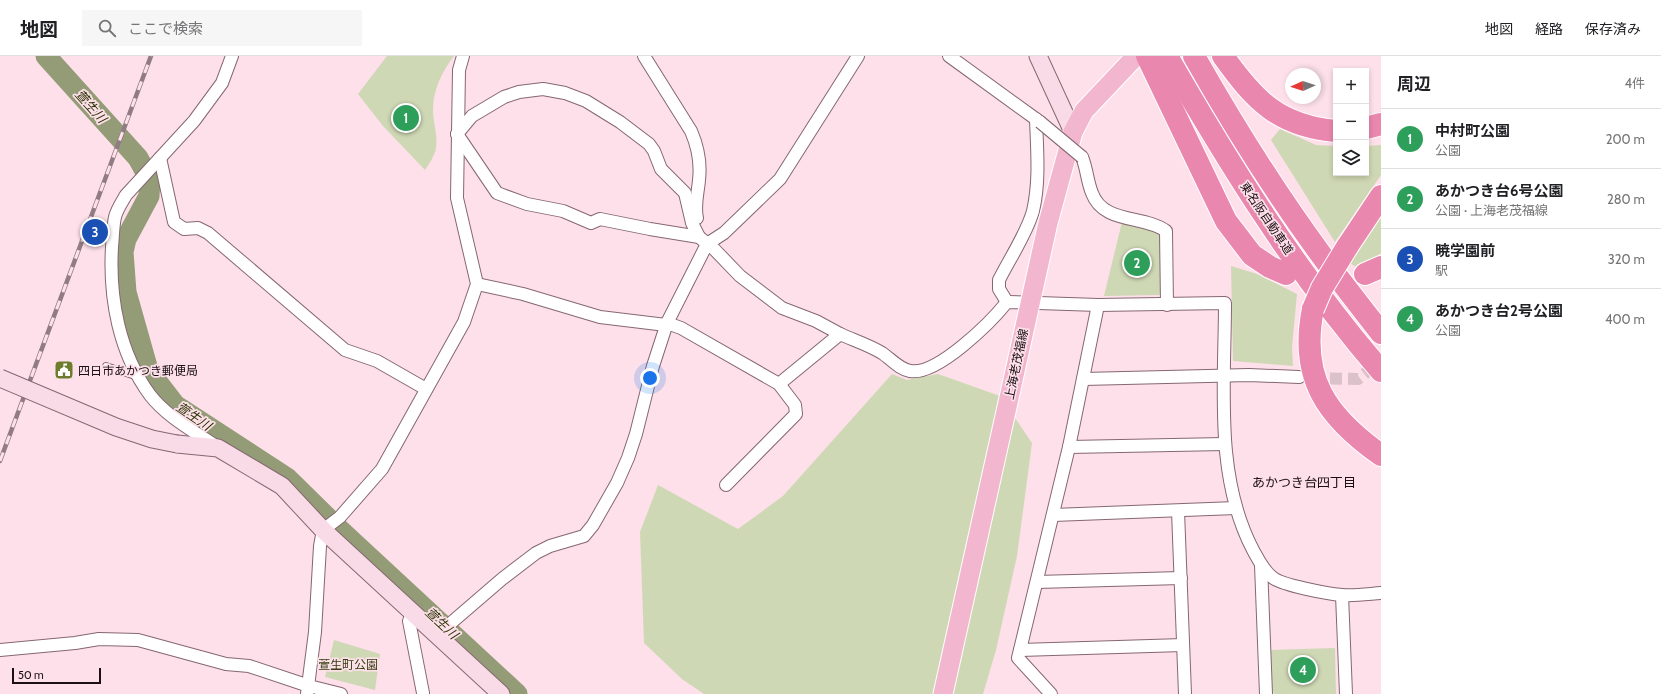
<!DOCTYPE html>
<html lang="ja">
<head>
<meta charset="utf-8">
<style>
	:root { --surface:#fff; --page:#f6f6f6; --text:#202124; --muted:#757577; --line:#e0e0e0; --accent:#111827 }
	body { margin:0; font-family:Cabin,"Noto Sans JP",sans-serif; background:var(--page); color:var(--text) }
	.controls { position:absolute; right:12px; top:12px; display:grid; overflow:hidden; border-radius:0px; box-shadow:0 2px 6px #0003 }
	.controls button { width:36px; height:36px; display:grid; place-items:center; padding:0; border:0; border-bottom:1px solid var(--line); background:var(--surface); color:var(--text); font:20px sans-serif }
	.compass { position:absolute; left:1285px; top:12px; width:36px; height:36px; border-radius:50%; background:var(--surface); box-shadow:0 2px 6px #0003; rotate:267deg }
	.scale { position:absolute; left:12px; bottom:10px; width:89px; box-sizing:border-box; padding-left:4px; border:2px solid #1b0f14; border-top:0; font-size:11px; line-height:14px; white-space:nowrap; color:#1b0f14; -webkit-text-stroke:3px #fde0e9; paint-order:stroke }
	.you { position:absolute; left:650px; top:322px; width:14px; height:14px; margin:-10px; border:3px solid #fff; border-radius:50%; background:#1a73e8; box-shadow:0 0 0 6px #1a73e833 }
	.badge { display:grid; place-items:center; width:26px; height:26px; border-radius:50%; background:var(--accent); color:#fff; font-size:13px; font-weight:700 }
	.pin { position:absolute; translate:-50% -50%; border:2px solid #fff; box-shadow:0 1px 4px #0006 }
	.list { margin:0; padding:0; list-style:none }
	h2 { display:flex; justify-content:space-between; align-items:center; height:52px; margin:0; padding:0 16px; font-size:17px }
	h2 small { font-size:13px; font-weight:400; color:var(--muted) }
	.list li { display:grid; grid-template-columns:26px 1fr auto; gap:12px; align-items:center; box-sizing:border-box; height:60px; padding:0 16px; border-top:1px solid var(--line) }
	.list b { display:block; font-size:15px; white-space:nowrap }
	.list p { margin:0; font-size:13px; white-space:nowrap; color:var(--muted) }
	.list em { font-size:13px; font-style:normal; color:var(--muted) }
	.icon { flex:none; width:22px; height:22px; fill:none; stroke:currentColor; stroke-width:2; stroke-linecap:round; stroke-linejoin:round }
	.map { position:relative; flex:none; width:1381px; height:638px; overflow:hidden }
	header { display:flex; align-items:center; gap:24px; box-sizing:border-box; height:56px; padding:0 20px; background:var(--surface); border-bottom:1px solid var(--line) }
	header strong { font-size:19px }
	nav { display:flex; gap:22px; margin-inline-start:auto; font-size:14px }
	.search { width:280px; height:36px; background:var(--page); display:flex; align-items:center; gap:10px; box-sizing:border-box; padding:0 14px; border-radius:0px; color:var(--muted); font-size:15px }
	main { display:flex }
	aside { flex:1; background:var(--surface) }
	.map>svg:first-child { display:block }
	.green { fill:#cfd8b4 }
	.lines { fill:none; stroke-linecap:round; stroke-linejoin:round }
	.river { stroke:#939c76; stroke-width:21 }
	.street-tunnel { stroke:#dbc1c9; stroke-width:12; stroke-dasharray:12 6; stroke-linecap:butt }
	.lane-casing { stroke:#866771; stroke-width:8 }
	.street-casing { stroke:#866771; stroke-width:14 }
	.secondary-casing { stroke:#866771; stroke-width:19 }
	.primary-casing { stroke:#fff; stroke-width:21 }
	.highway-casing { stroke:#fff; stroke-width:24 }
	.lane { stroke:#fff; stroke-width:6 }
	.street { stroke:#fff; stroke-width:12 }
	.secondary { stroke:#f9dbe7; stroke-width:17 }
	.primary { stroke:#f2b7ce; stroke-width:19 }
	.highway { stroke:#ea87ae; stroke-width:22 }
	.rail-casing { stroke:#917c83; stroke-width:4.5 }
	.rail { stroke:#fde0e9; stroke-width:3; stroke-dasharray:9; stroke-linecap:butt }
	.street-bridge-casing { stroke:#866771; stroke-width:14; stroke-linecap:butt }
	.secondary-bridge-casing { stroke:#866771; stroke-width:19; stroke-linecap:butt }
	.highway-bridge-casing { stroke:#fff; stroke-width:24; stroke-linecap:butt }
	.street-bridge { stroke:#fff; stroke-width:12 }
	.secondary-bridge { stroke:#f9dbe7; stroke-width:17 }
	.highway-bridge { stroke:#ea87ae; stroke-width:22 }
	.labels { text-anchor:middle; dominant-baseline:central; stroke-width:3.5; stroke-linejoin:round; paint-order:stroke }
	.street-label { font-size:12px; fill:#1b0f14; stroke:#fde0e9 }
	.poi-label { font-size:12px; fill:#1b0f14; stroke:#fde0e9; text-anchor:start }
	.park-label { font-size:12px; fill:#353e10; stroke:#fde0e9 }
	.water-label { font-size:13px; font-style:italic; fill:#293101; stroke:#fde0e9 }
	.neighbourhood-label { font-size:13px; fill:#1b0f14; stroke:#fde0e9 }
</style>
</head>
<body>
<header>
<strong>地図</strong>
<div class="search"><svg class="icon" aria-label="search" viewBox="0 0 24 24"><circle cx="10" cy="10" r="6"/><path d="M15 15l6 6"/></svg>ここで検索</div>
<nav><a>地図</a><a>経路</a><a>保存済み</a></nav>
</header>
<main>
<div class="map">
<svg width="1381" height="638" viewBox="0 0 1381 638">
	<rect width="100%" height="100%" fill="#fde0e9"/>
	<g class="green">
		<path d="M387,0H454C442,15 433,34 433,54C433,67 438,79 436,92C435,99 429,108 425,114L383,70L358,38Z"/>
		<polygon points="1280,73 1316,89 1336,90 1336,117 1366,117 1366,90 1381,89 1381,119 1335,186 1271,84"/>
		<polygon points="1381,161 1381,197 1365,209 1356,211 1350,207"/>
		<polygon points="1122,166 1155,173 1161,178 1162,235 1159,239 1104,240"/>
		<polygon points="1231,210 1257,218 1297,238 1292,291 1293,310 1233,305"/>
		<polygon points="892,318 907,324 938,318 1000,340 1032,387 1017,500 996,594 983,638 704,638 682,623 644,587 640,476 658,429 738,473 783,440"/>
		<polygon points="334,584 380,598 375,634 325,621"/>
		<polygon points="1335,592 1336,638 1275,638 1272,635 1270,594"/>
	</g>
	<g class="lines">
		<polyline class="river" points="46,0 138,102 150,124 149,140 126,183 123,196 126,236 148,314 175,349 287,422 341,475 517,638"/>
		<polyline class="street-tunnel" points="1312,322 1358,323 1380,306"/>
		<defs>
			<polyline id="lane" points="106,310 138,321"/>
			<g id="street">
				<path d="M644,0L691,75C698,91 701,107 699,124C698,137 694,149 697,162"/>
				<polyline points="949,0 1040,66"/>
				<polyline points="457,78 497,137 527,148 563,155 591,167 600,163 650,173 699,181 714,193 740,220 782,252 816,265 840,278"/>
				<polyline points="457,78 472,60 504,41 519,36 543,33 565,37 586,45 620,66 649,88 654,95 661,113 685,137 692,167 699,181"/>
				<path d="M1082,101C1087,113 1087,125 1092,137C1103,168 1144,159 1166,175L1167,249"/>
				<polyline points="160,102 174,166 184,173 198,172 208,177 345,294 377,305 426,333"/>
				<polyline points="477,228 523,238 600,261 666,269"/>
				<path d="M1007,246L999,233V224C1010,202 1027,177 1033,155C1040,125 1037,93 1036,63"/>
				<path d="M667,267L681,272L779,328L840,278C853,284 869,289 882,297C891,303 899,313 910,315C937,320 991,266 1007,246L1098,249L1225,247C1225,328 1214,420 1253,494C1258,503 1263,514 1272,521C1280,529 1329,538 1342,539C1354,540 1368,538 1381,537"/>
				<polyline points="1083,323 1249,319 1299,321"/>
				<path d="M217,391C194,375 167,361 150,339C119,297 109,242 112,191C113,181 113,170 115,161C117,153 122,146 126,139L194,65L222,27L232,0"/>
				<polyline points="1069,391 1224,388"/>
				<polyline points="726,429 796,358 795,349 779,328"/>
				<polyline points="1178,455 1185,638"/>
				<polyline points="1053,459 1236,452"/>
				<polyline points="1261,509 1266,638"/>
				<polyline points="1037,526 1181,522"/>
				<polyline points="1342,539 1346,638"/>
				<polyline points="413,556 409,565 423,637"/>
				<polyline points="437,579 502,523 536,497 550,490 584,480 593,469 617,427 628,402 636,378 653,310 667,267 707,188 724,177 780,123 858,0"/>
				<polyline points="0,594 75,587 99,583 138,584 226,608 249,610 309,630 341,638"/>
				<polyline points="1020,594 1183,589"/>
				<polyline points="307,638 315,576 320,490 323,474 340,461 382,413 464,266 477,228 457,142 459,14 463,0"/>
				<polyline points="1051,638 1018,602 1069,391 1098,249"/>
			</g>
			<g id="secondary">
				<polyline points="1038,0 1073,76"/>
				<polyline points="177,388 218,392 282,430 323,474 501,638"/>
			</g>
			<polyline id="primary" points="943,638 1048,167 1073,76 1084,55 1136,0"/>
			<g id="highway">
				<polyline points="1147,0 1226,165 1252,199 1270,211 1286,218"/>
				<path d="M1167,0C1230,110 1298,219 1381,315"/>
				<path d="M1194,0C1233,69 1275,136 1322,200C1341,226 1361,251 1381,277"/>
				<path d="M1223,0C1255,45 1279,70 1336,75"/>
				<polyline points="1366,72 1381,68"/>
				<polyline points="1347,191 1381,140"/>
				<polyline points="1365,218 1381,211"/>
				<path d="M1313,253C1299,322 1327,361 1381,399"/>
			</g>
		</defs>
		<use href="#lane" class="lane-casing"/>
		<use href="#street" class="street-casing"/>
		<use href="#secondary" class="secondary-casing"/>
		<use href="#primary" class="primary-casing"/>
		<use href="#highway" class="highway-casing"/>
		<use href="#lane" class="lane"/>
		<use href="#street" class="street"/>
		<use href="#secondary" class="secondary"/>
		<use href="#primary" class="primary"/>
		<use href="#highway" class="highway"/>
		<defs>
			<polyline id="rail" points="0,405 151,0"/>
		</defs>
		<use href="#rail" class="rail-casing"/>
		<use href="#rail" class="rail"/>
		<defs>
			<polyline id="street-bridge" points="1040,66 1082,101"/>
			<polyline id="secondary-bridge" points="0,322 116,371 152,383 177,388"/>
			<polyline id="highway-bridge" points="1313,253 1322,232 1347,191"/>
		</defs>
		<use href="#street-bridge" class="street-bridge-casing"/>
		<use href="#secondary-bridge" class="secondary-bridge-casing"/>
		<use href="#highway-bridge" class="highway-bridge-casing"/>
		<use href="#street-bridge" class="street-bridge"/>
		<use href="#secondary-bridge" class="secondary-bridge"/>
		<use href="#highway-bridge" class="highway-bridge"/>
	</g>
	<defs>
		<symbol id="civic-square" viewBox="-11 -11 22 22"><rect x="-9" y="-9" width="18" height="18" rx="4" fill="#6d7d2b" stroke="#fde0e9"/><path d="M-.6-6.5H3V-4.5H.6V-3L4-1V1h2V6H-6V1h2V-1L-.6-3ZM-1.2 2.5V6h2.4V2.5Z" fill="#fff"/></symbol>
	</defs>
	<g fill-rule="evenodd">
		<use href="#civic-square" x="53" y="303" width="22" height="22"/>
	</g>
	<g class="labels">
		<g class="street-label">
			<text transform="translate(1267 162) rotate(56)">東名阪自動車道</text>
			<text transform="translate(1016 308) rotate(-78)">上海老茂福線</text>
		</g>
		<g class="poi-label">
			<text x="78" y="314">四日市あかつき郵便局</text>
		</g>
		<g class="park-label">
			<text x="348" y="608">萱生町公園</text>
		</g>
		<g class="water-label">
			<text transform="translate(91 50) rotate(48)">萱生川</text>
			<text transform="translate(194 360) rotate(34)">萱生川</text>
			<text transform="translate(442 567) rotate(43)">萱生川</text>
		</g>
		<g class="neighbourhood-label">
			<text x="1304" y="426">あかつき台四丁目</text>
		</g>
	</g>
</svg>
<div class="controls">
<button>+</button>
<button>−</button>
<button><svg class="icon" aria-label="layers" viewBox="0 0 24 24"><path d="M12 4l9 5-9 5-9-5zM3 14l9 5 9-5"/></svg></button>
</div>
<svg class="compass" viewBox="-18 -18 36 36"><path d="M0-13l5 13h-10z" fill="#e53935"/><path d="M0 13l5-13h-10z" fill="#757577"/></svg>
<div class="scale">50 m</div>
<div class="you"></div>
<div class="pin badge" style="left:406px;top:62px;background:#2e9e5b">1</div>
<div class="pin badge" style="left:1137px;top:207px;background:#2e9e5b">2</div>
<div class="pin badge" style="left:95px;top:176px;background:#1a4fb4">3</div>
<div class="pin badge" style="left:1303px;top:614px;background:#2e9e5b">4</div>
</div>
<aside>
<h2>周辺<small>4件</small></h2>
<ul class="list">
<li><span class="badge" style="background:#2e9e5b">1</span><div><b>中村町公園</b><p>公園</p></div><em>200 m</em></li>
<li><span class="badge" style="background:#2e9e5b">2</span><div><b>あかつき台6号公園</b><p>公園 · 上海老茂福線</p></div><em>280 m</em></li>
<li><span class="badge" style="background:#1a4fb4">3</span><div><b>暁学園前</b><p>駅</p></div><em>320 m</em></li>
<li><span class="badge" style="background:#2e9e5b">4</span><div><b>あかつき台2号公園</b><p>公園</p></div><em>400 m</em></li>
</ul>
</aside>
</main>
</body>
</html>
